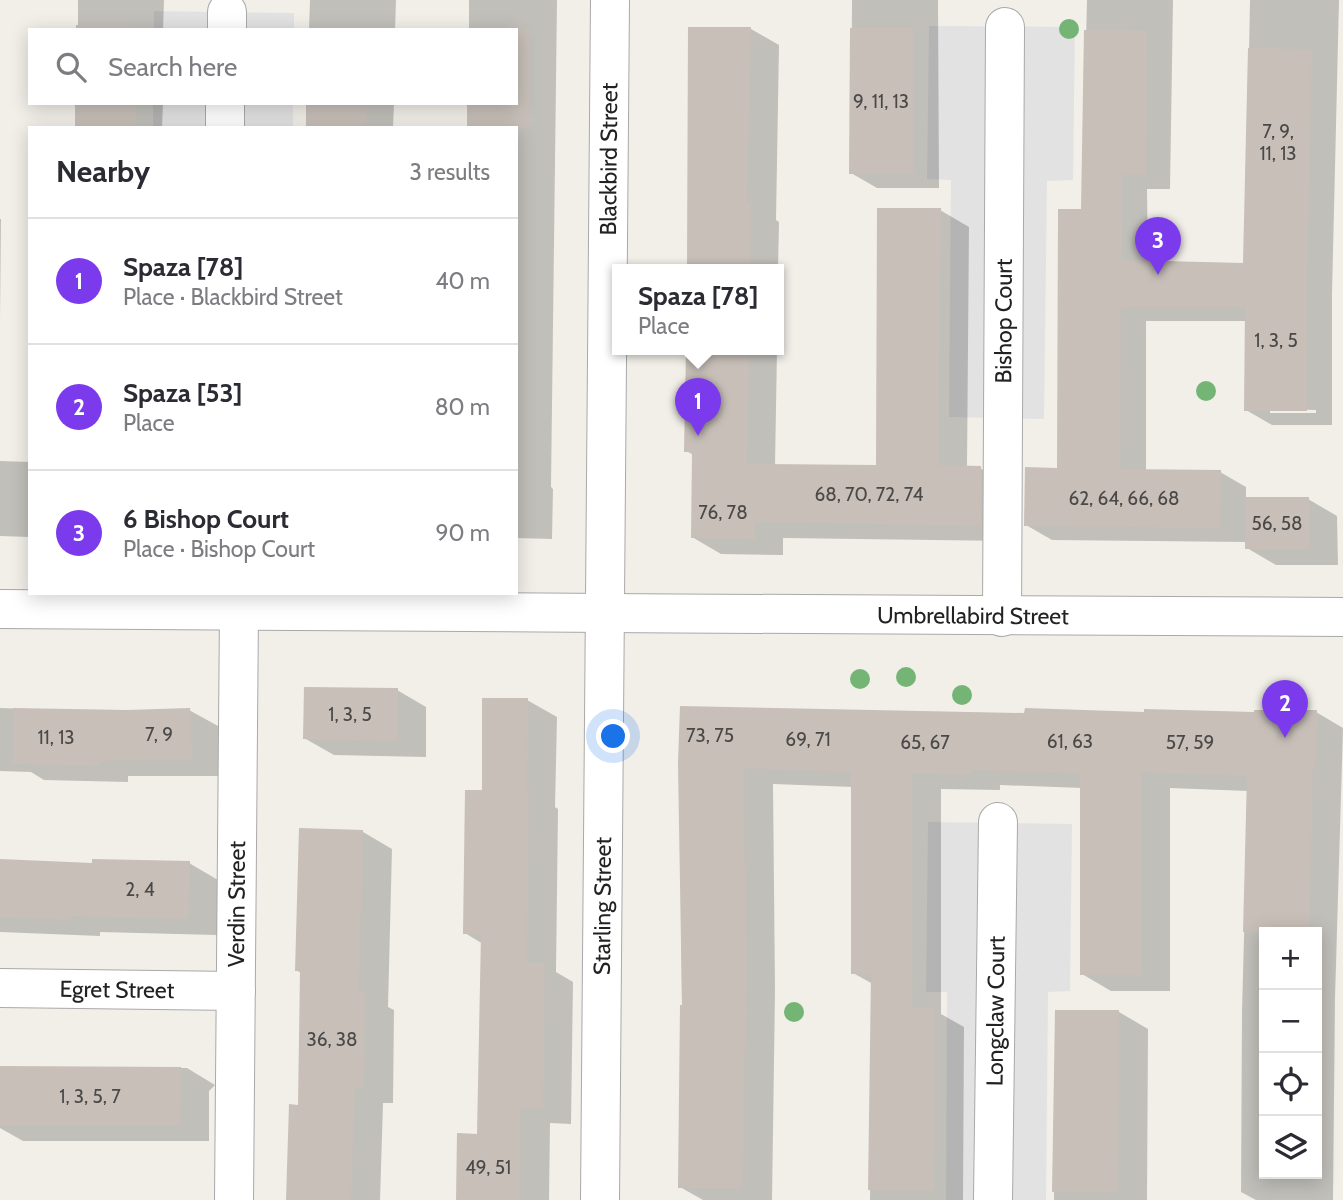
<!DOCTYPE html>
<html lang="en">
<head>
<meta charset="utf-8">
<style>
	:root { --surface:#fff; --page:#f7f7f7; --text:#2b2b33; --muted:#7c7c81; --line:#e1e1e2; --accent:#7c3aed }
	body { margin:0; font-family:Cabin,sans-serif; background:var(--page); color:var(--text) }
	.controls { position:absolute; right:21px; bottom:21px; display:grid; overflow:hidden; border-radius:0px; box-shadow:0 4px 18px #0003 }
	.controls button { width:63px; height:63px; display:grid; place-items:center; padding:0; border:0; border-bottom:2px solid var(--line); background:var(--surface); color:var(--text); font:35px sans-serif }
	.you { position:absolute; left:614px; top:737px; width:24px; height:24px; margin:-18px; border:5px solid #fff; border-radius:50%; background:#1a73e8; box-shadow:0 0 0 10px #1a73e833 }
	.badge { display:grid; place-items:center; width:46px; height:46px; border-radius:50%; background:var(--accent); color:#fff; font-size:23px; font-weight:700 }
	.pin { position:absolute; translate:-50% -58px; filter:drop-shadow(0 2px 4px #0008) }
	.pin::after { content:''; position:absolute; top:37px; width:24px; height:21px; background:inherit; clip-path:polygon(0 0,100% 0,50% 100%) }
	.popup { position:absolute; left:612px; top:264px; width:172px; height:91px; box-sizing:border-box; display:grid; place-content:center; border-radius:0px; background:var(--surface); filter:drop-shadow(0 2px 5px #0005); font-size:23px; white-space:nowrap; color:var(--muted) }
	.popup b { font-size:26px; color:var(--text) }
	.popup::after { content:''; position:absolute; left:50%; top:100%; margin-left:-14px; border:14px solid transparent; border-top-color:var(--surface) }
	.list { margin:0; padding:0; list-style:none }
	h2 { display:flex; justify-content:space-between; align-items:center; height:91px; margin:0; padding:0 28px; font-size:30px }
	h2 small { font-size:23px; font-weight:400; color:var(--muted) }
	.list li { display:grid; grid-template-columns:46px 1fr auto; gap:21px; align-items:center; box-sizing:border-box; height:126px; padding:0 28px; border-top:2px solid var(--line) }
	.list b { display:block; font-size:26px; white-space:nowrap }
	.list p { margin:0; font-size:23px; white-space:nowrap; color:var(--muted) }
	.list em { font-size:23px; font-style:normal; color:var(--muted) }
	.icon { flex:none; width:38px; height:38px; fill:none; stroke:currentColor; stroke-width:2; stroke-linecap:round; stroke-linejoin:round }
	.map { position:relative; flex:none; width:1343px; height:1200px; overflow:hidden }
	.search { position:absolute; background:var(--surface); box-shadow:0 4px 18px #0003; left:28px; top:28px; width:490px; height:77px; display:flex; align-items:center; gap:18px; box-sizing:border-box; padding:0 24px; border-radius:0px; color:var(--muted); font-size:26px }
	.panel { position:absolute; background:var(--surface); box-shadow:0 4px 18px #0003; left:28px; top:126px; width:490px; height:469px; border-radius:0px }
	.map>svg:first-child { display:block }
	.parking { fill:#e2e2e2 }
	.shadow { fill:#0003; fill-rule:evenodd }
	.building { fill:#c7bfb8 }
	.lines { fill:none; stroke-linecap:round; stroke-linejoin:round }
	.minor-casing { stroke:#a9a9a9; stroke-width:40 }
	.minor { stroke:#fff; stroke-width:38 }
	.tree { fill:#74b475 }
	.labels { text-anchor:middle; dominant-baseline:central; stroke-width:7; stroke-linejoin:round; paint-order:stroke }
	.number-label { font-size:19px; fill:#4b4948 }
	.street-label { font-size:23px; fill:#222; stroke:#fff }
</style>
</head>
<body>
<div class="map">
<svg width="1343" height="1200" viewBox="0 0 1343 1200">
	<rect width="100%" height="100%" fill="#f2efe9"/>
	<g class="parking">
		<polygon points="154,11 294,13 294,30 154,30"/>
		<polygon points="929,26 1075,27 1073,180 1047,181 1044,419 949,417 951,180 927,179"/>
		<rect x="153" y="103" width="140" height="25"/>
		<polygon points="928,822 1072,824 1070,991 1048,992 1046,1200 946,1200 947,992 926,992"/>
	</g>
	<g class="shadow">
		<polygon points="78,0 164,0 163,30 78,30"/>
		<polygon points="310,0 396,0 395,30 309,30"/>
		<polygon points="469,0 557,0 551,487 553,489 552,539 516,538 516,30 469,30"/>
		<polygon points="852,0 938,0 939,188 877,188 851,173"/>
		<path d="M1087,0H1173L1170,189H1147L1148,262L1245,264L1250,0H1339L1332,294V425H1272L1246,410L1247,321H1146V471L1220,472L1246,487V499H1308L1337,516L1338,565H1276L1247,548V542L1052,540L1026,525L1059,470L1082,211ZM1270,409L1316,410V413H1270Z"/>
		<polygon points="751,29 779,45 776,220 779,222 778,270 689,270"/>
		<polygon points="77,103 163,103 162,128 77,128"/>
		<polygon points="308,103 394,103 393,128 307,128"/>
		<polygon points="940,210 969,227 967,468 980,468 1009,485 1009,541 783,538 783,555 721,554 692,537 694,455 686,451 688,350 777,350 775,466 878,467"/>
		<polygon points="0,219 1,219 0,321"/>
		<polygon points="0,461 30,462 30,537 0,536"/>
		<polygon points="397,690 426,707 426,757 334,755 304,738"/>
		<polygon points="527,700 557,717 555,807 558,809 556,972 573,982 571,1124 550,1123 549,1200 458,1200 479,1135 483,944 465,933 484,792"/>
		<polygon points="0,708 127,712 189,710 218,726 221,776 128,776 128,782 44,780 31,772 0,771"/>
		<path d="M1316,712L1343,728L1335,998L1333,1200H1256L1241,1192L1242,1011L1248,791L1170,788V991H1111L1082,974V788L1000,785V790L941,789V1014L964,1027L963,1200H870L873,984L853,973V787L773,784L775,991L772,1200H703L680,1187L682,1007L680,763L1026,714ZM1264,932H1317V1174H1264Z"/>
		<polygon points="363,832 392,849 388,1007 394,1010 393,1103 383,1103 380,1200 288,1200 300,1106 301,973 296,970"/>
		<polygon points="0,861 93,865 189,863 218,880 217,935 100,932 100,936 0,932"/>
		<polygon points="1056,1012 1119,1012 1148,1029 1147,1200 1054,1200"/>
		<polygon points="0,1068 187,1068 215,1085 209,1091 209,1141 23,1141 0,1128"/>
	</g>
	<g class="building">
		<polygon points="76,25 137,26 137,30 76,30"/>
		<polygon points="688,27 751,27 747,203 751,203 750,270 687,270"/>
		<polygon points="467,28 530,29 529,128 467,128 467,103 516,103 516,30"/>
		<polygon points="850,28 913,28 913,174 849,174"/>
		<polygon points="1084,30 1147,31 1145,175 1122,175 1122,260 1243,263 1248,48 1312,49 1307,278 1307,411 1244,411 1245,307 1121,307 1120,469 1221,470 1220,528 1024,526 1025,467 1057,468 1058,209 1081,209"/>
		<rect x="75" y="103" width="61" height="25"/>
		<polygon points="306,103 367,103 366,128 306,128"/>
		<polygon points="877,208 941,208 938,465 981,466 981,526 755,522 755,539 691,538 692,452 684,452 686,350 749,350 747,464 876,465"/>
		<rect x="1245" y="497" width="64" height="52"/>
		<polygon points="304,687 398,688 397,741 303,739"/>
		<polygon points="482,698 528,698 527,790 529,790 527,963 545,963 543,1108 521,1107 520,1200 456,1200 457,1133 477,1134 481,934 463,934 465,790 482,790"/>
		<polygon points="680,706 1024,713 1025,708 1144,712 1144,709 1254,712 1254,710 1317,710 1315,767 1313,767 1309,932 1243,932 1247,776 1141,772 1141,975 1080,975 1080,773 971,770 971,775 912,773 912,1008 935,1008 934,1191 868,1190 871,974 851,974 851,772 744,768 746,973 743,1188 678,1188 680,1005 682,1005 678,763"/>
		<polygon points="13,708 127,710 190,708 192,760 100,761 100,766 13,764"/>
		<polygon points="299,828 363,830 359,992 365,992 364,1087 355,1087 351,1200 286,1200 289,1104 298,1105 300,971 295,971"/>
		<polygon points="0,859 92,863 92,859 190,861 188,919 71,916 71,920 0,917"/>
		<polygon points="1055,1010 1119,1010 1118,1193 1052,1192"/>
		<polygon points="0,1066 181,1067 180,1125 0,1125"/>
	</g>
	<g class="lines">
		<defs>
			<g id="minor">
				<polyline points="227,30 227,12"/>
				<polyline points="225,128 225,103"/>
				<path id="s1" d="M0,609C448,610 895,617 1343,617"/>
				<path id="s2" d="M1002,617L1005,27"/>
				<path id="s3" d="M0,988L236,991"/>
				<path id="s4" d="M234,1200L239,610"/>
				<path id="s5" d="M600,1200L610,0"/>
				<path id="s6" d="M993,1200L998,822"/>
			</g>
		</defs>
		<use href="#minor" class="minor-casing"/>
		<use href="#minor" class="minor"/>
	</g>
	<g class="tree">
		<circle cx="1069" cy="29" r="10"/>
		<circle cx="1206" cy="391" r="10"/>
		<circle cx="906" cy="677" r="10"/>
		<circle cx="860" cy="679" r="10"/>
		<circle cx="962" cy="695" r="10"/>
		<circle cx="794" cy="1012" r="10"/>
	</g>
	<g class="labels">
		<g class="number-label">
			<text x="881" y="101">9, 11, 13</text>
			<text x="1278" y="131">7, 9,<tspan x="1278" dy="22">11, 13</tspan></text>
			<text x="1276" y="340">1, 3, 5</text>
			<text x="869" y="494">68, 70, 72, 74</text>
			<text x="1124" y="498">62, 64, 66, 68</text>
			<text x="723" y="512">76, 78</text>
			<text x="1277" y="523">56, 58</text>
			<text x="350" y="714">1, 3, 5</text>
			<text x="159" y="734">7, 9</text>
			<text x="710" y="735">73, 75</text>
			<text x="56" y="737">11, 13</text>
			<text x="808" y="739">69, 71</text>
			<text x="1070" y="741">61, 63</text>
			<text x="925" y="742">65, 67</text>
			<text x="1190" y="742">57, 59</text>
			<text x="140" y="889">2, 4</text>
			<text x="332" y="1039">36, 38</text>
			<text x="90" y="1096">1, 3, 5, 7</text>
			<text x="488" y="1167">49, 51</text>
		</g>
		<g class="street-label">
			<text stroke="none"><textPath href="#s5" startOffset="1041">Blackbird Street</textPath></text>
			<text stroke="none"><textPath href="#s2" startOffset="296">Bishop Court</textPath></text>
			<text stroke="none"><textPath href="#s1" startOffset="973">Umbrellabird Street</textPath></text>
			<text stroke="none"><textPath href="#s4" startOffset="296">Verdin Street</textPath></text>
			<text stroke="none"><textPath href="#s5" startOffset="294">Starling Street</textPath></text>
			<text stroke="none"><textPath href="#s3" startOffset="117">Egret Street</textPath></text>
			<text stroke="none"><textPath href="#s6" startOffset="189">Longclaw Court</textPath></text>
		</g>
	</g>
</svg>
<div class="controls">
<button>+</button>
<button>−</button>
<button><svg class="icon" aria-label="locate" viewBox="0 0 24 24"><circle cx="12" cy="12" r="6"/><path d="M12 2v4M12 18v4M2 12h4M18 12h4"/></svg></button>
<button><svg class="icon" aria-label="layers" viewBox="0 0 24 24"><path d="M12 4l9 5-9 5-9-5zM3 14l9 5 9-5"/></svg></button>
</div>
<div class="you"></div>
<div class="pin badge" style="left:698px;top:436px">1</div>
<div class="popup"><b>Spaza [78]</b>Place</div>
<div class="pin badge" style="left:1285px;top:738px">2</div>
<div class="pin badge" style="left:1158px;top:275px">3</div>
<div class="search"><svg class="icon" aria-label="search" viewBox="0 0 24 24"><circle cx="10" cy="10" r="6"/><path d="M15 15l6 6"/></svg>Search here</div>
<section class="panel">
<h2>Nearby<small>3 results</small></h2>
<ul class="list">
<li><span class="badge">1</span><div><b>Spaza [78]</b><p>Place · Blackbird Street</p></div><em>40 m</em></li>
<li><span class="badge">2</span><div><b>Spaza [53]</b><p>Place</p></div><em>80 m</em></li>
<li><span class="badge">3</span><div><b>6 Bishop Court</b><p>Place · Bishop Court</p></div><em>90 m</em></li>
</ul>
</section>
</div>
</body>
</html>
